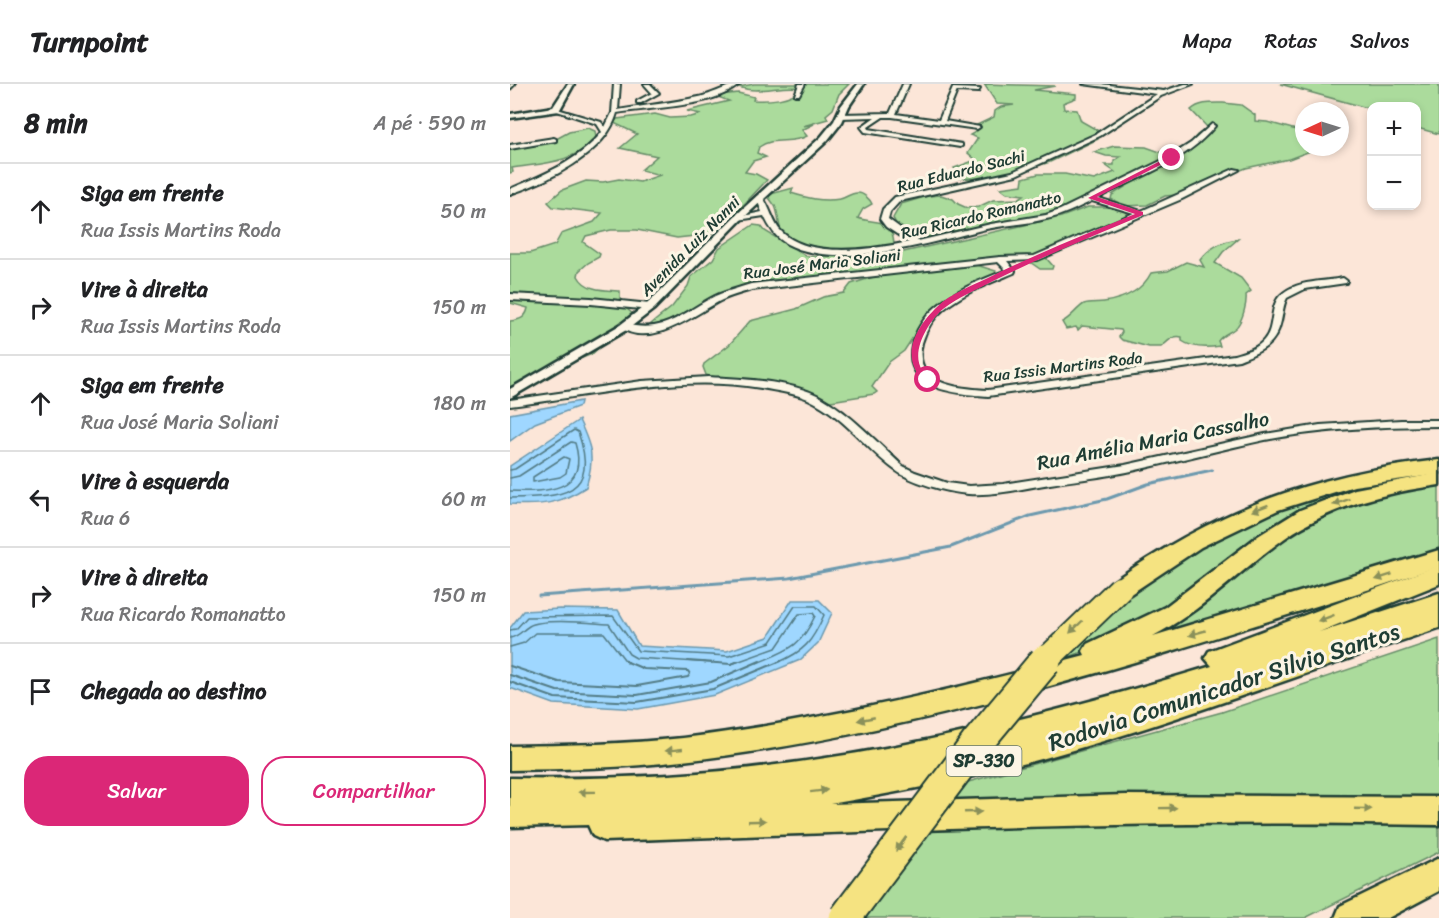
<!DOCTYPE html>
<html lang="pt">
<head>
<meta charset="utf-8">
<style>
	:root { --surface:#fff; --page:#f2f2f2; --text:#202124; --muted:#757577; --line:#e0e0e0; --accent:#db2777 }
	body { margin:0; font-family:Sriracha,sans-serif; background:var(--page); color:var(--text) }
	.controls { position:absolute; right:18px; top:18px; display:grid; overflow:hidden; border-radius:12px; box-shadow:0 3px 9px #0003 }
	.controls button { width:54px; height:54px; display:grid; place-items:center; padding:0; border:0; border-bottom:2px solid var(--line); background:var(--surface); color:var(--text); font:30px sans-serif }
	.compass { position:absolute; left:785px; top:18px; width:54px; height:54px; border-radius:50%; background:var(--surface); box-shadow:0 3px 9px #0003; rotate:266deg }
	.stop { position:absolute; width:18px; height:18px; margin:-14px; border:4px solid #db2777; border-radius:50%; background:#fff }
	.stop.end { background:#db2777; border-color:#fff; box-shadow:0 2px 6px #0008 }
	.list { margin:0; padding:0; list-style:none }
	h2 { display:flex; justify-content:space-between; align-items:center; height:78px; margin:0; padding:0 24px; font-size:26px }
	h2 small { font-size:20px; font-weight:400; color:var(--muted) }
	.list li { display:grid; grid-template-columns:39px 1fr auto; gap:18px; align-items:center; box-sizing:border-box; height:96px; padding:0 24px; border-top:2px solid var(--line) }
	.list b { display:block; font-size:22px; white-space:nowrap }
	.list p { margin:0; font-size:20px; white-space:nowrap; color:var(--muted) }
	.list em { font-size:20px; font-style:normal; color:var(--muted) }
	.actions { display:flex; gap:12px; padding:18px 24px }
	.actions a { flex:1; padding:14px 0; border:2px solid var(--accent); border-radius:24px; text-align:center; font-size:21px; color:var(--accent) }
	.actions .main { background:var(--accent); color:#fff }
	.icon { flex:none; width:33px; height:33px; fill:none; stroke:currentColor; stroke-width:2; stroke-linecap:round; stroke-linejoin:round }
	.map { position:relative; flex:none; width:929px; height:834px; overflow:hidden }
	header { display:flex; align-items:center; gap:36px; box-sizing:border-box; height:84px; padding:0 30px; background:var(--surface); border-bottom:2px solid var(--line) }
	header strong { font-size:28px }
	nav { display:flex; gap:33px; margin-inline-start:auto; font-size:21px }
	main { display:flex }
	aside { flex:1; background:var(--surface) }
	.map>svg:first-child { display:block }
	.green { fill:#abdb9c; stroke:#658c68; stroke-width:1.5 }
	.water { fill:#9fd7ff; stroke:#6c99ae; stroke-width:1.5 }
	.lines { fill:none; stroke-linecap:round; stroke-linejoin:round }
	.shore-far1 { stroke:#527b85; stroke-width:1.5 }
	.shore { stroke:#527b85; stroke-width:2 }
	.stream { stroke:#6c99ae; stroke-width:3 }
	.minor-casing { stroke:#1f3d34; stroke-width:4 }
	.tertiary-casing { stroke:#1f3d34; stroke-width:5 }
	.trunk-casing { stroke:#1f3d34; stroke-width:5 }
	.motorway-casing { stroke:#1f3d34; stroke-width:5 }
	.minor { fill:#fcf5e5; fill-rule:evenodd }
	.tertiary { fill:#fcf5e5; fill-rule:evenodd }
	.trunk { fill:#f5e381; fill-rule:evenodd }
	.motorway { fill:#f5e381; fill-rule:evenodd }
	.motorway-bridge-far1-casing { stroke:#1f3d34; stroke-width:28; stroke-linecap:butt }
	.motorway-bridge-casing { stroke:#1f3d34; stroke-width:35; stroke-linecap:butt }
	.motorway-bridge-far1 { stroke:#f5e381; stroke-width:24 }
	.motorway-bridge { stroke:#f5e381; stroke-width:31 }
	.oneway { fill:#8a905a }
	.route { fill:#db2777 }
	.labels { text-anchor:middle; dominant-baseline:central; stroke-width:6; stroke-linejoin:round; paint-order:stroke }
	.far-street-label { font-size:16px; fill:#1f3d34; stroke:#fcf5e5 }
	.shield { fill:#fcf5e5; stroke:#617469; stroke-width:1.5 }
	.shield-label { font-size:18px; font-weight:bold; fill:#1f3d34 }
	.street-label { font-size:20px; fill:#1f3d34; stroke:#fcf5e5 }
	.near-street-label { font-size:24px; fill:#1f3d34; stroke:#fcf5e5 }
</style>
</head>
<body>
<header>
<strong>Turnpoint</strong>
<nav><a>Mapa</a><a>Rotas</a><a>Salvos</a></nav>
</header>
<main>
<aside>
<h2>8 min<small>A pé · 590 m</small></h2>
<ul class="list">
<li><svg class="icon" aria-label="ahead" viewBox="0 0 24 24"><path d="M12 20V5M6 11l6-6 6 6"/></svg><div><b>Siga em frente</b><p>Rua Issis Martins Roda</p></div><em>50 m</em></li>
<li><svg class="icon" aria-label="right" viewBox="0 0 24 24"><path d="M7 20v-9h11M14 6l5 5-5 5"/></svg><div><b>Vire à direita</b><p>Rua Issis Martins Roda</p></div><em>150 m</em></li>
<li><svg class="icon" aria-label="ahead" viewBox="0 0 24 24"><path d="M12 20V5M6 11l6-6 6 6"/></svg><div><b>Siga em frente</b><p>Rua José Maria Soliani</p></div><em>180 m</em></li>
<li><svg class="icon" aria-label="left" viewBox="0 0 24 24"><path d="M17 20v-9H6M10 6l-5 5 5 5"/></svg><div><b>Vire à esquerda</b><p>Rua 6</p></div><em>60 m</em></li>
<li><svg class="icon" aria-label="right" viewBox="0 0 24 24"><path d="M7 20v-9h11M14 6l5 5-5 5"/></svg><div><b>Vire à direita</b><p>Rua Ricardo Romanatto</p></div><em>150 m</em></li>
<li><svg class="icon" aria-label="arrive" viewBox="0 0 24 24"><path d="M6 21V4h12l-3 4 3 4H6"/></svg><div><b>Chegada ao destino</b></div></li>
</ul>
<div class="actions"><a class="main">Salvar</a><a>Compartilhar</a></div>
</aside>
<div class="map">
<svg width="929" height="834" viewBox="0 0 929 834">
	<rect width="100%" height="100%" fill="#fce6d8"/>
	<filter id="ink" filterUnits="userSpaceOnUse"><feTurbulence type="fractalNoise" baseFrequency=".0167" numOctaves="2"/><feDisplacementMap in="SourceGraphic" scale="12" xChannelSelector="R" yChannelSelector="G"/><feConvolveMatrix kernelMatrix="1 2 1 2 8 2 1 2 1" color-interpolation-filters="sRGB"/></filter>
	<g filter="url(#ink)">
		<g class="green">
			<path d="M244,0H339L329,10L323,25L316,31L318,35L293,42L304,40L292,46L297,52C280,61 264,52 249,63L247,69L256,73L243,77L235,88L246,90L257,96L222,133L218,145L194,151L167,154L127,146H101L76,152L73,158L90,170L89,173L78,179L69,187L68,192C76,207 94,206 110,207V219L124,231L82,270L0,303V237C10,236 16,234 18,224L0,219V169H20L45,161L51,150L84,138L92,129L43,123L38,118L52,106L76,97L93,98L109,95L130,98L150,91L131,86L147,72L110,64L127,50L104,39L107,35L145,30L160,34L181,33L191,30L177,27L219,17L208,13L210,11L228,9L244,13L243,16C257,17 282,16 291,4C271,0 249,11 229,3Z"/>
			<polygon points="474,0 545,2 524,6 566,10 566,14 553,19 554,25 567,26 571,37 587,46 588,55 540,78 485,95 447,94 444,91 447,87 444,84 466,76 458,69 468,54 460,51 467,47 467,41 484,33 485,27 491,23 504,21 487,20"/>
			<polygon points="770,0 929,0 929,50 907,44 906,22 862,22 861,25"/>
			<path d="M713,19L731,21L745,31V37L757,38L794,48V63H811L779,75L736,84L667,111L655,112L637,121L614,122L601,115L602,111L675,65L687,51L698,44L681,26C690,18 701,19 713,19Z"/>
			<path d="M78,44L85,47L86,54C63,80 33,79 2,84L3,88L0,89V62L11,60L2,59L48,54L59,48Z"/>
			<path d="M604,62L636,63L656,70L650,77L560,123L510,137L424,150L421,153C407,151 389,149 383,134L391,120L418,112L431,111L443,115L448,120L457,124L468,123L483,116L508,115L514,111L497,109L490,104L512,101L513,94L528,90H555L584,96L605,88L595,81H604V77L610,73L596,72L584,68Z"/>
			<path d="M283,104L281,109C297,114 312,118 330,115C336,114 342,108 348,109C353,109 360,115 362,120L353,125L348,134C365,141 382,131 384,160C365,172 285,170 272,149C268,142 269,130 265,122C263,119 259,114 257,111Z"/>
			<polygon points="578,123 605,123 617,129 613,134 570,154 538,172 537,175 543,182 542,185 530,185 517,176 463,180 486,187 486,190 446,211 411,241 394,267 379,278 362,303 367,308 364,310 321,317 209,295 196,291 193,283 194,280 219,261 240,237 286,225 313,213 334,209 341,200 370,191 243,197 159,240 146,242 141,240 162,223 178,202 181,193 203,175 209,164 243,141 251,142 255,147 296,172 371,173 551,133"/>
			<path d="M728,155L713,168L705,179L731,194L741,207L736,211C737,219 733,234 728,241C724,248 713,249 708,257L710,262C698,264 682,264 672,257V253C662,251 659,257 651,263H639L612,256L609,253L612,248L611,246L572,242L568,246L566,243L556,245L552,238C561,234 566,225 574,220C579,218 588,219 594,218C613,215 632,207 641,189L658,187L676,178L694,183L690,176C699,164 713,157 728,155Z"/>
			<polygon points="880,396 883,399 826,416 691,504 587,562 549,577 600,524 687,462 766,427 816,410"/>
			<polygon points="929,399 929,465 803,506 632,557 763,457 841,418"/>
			<polygon points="929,555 929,720 437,720 451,700 712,628"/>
			<polygon points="764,740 929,743 929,768 795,834 353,834 420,743"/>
		</g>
		<g class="water">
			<polygon points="71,317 70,322 25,339 0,357 0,330"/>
			<path d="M69,336C82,364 85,373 76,403C50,420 30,422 0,420V382Z"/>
			<polygon points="282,516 309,516 322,529 308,559 290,576 205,611 128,625 44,620 0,604 0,544 13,527 50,525 108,526 129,562 217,567 258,553"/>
		</g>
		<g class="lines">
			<g class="shore-far1">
				<polygon points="54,373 59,375 56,389 50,393 23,398 23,393"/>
				<path d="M0,386L5,385L64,346L68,348C90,412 52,413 0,414"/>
				<path d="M0,394L9,392L61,358L65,359C80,409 34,408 0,407"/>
				<path d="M0,546L6,545L17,533L103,532L128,567L219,572L261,558L285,522H306L314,531C302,558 295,567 267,579"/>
				<path d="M0,554C10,552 11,547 19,542C32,534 82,539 99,540L119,570L126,574L202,579"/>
				<polyline points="0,563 14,559 25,549 94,549 117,579"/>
				<path d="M224,579L266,564L289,530L303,529L305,532C290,564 278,566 247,579"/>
			</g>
			<g class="shore">
				<polyline points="178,577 221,580 229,577"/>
				<polyline points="0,582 49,598 127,602 178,593 180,590 178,587 134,585 115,577"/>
				<polyline points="0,591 47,607 127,611 201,598 250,577"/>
				<polyline points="0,598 45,614 127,618 203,605 271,577"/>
			</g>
			<polyline class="stream" points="29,512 279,494 441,463 520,432 597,415 638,400 702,386"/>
			<defs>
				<g id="minor">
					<polygon points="0,0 5,0 0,5"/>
					<path d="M104,0H110L108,26C135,21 162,19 189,13C201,11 220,0 230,0C202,24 143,23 107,29C96,70 37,98 0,110V105C33,91 69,77 92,48L87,40L44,26V24L91,38L95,43L102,29Z"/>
					<polygon points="134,0 140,0 149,9 131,19 127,19 127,17 142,9"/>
					<polygon points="289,0 295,0 289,11 285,11"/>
					<polygon points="393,0 399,0 386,30 429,36 443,4 470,5 468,8 447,7 435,37 470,43 467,45 382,33 373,33 358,43 359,45 452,60 452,62 450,63 355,48 351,43 365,33 330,34 327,32 330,30 380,29"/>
					<path d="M573,0H590L654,7L675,0H683L651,12L590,52L506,91L390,117L380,128L378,135L408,157L481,140L536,131L550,126L659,73L681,59L702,40L705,42C676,78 628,93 588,114L631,127L724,85L729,86L672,115L528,176L497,177L505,187L504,189C480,199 455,208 434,225C424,233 416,246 412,259C402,301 448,304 478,306L724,271C734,268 747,265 754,256C766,243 758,220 773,209C789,196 814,198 833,194L837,197L836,199L795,205L777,214C773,221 773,229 771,237C766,261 751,268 729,276L478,312C447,310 393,306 402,262C405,247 415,232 426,223C446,205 472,196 496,186L488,178L242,206C231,209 220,212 210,217C182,232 142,265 109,243L114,240C156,250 170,230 205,212C216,207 229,204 241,200L490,173L524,172L624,129L582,117C567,124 552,132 536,135C516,140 496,141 476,145C423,158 329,187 277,160C266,154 259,143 254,132L228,136L224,134L252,128L246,113L250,111C258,116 262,137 270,146C297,176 364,165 399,158L376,143L370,135L373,125L385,113L502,88L586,50L647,10Z"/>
					<polygon points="44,54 46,55 46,57 0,65 0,61"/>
					<polygon points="0,210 81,214 140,220 144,223 140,226 81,220 0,216"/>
					<path d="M198,293C231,295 277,296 307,311C340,328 366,358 393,382L405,388L437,399L459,402L493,400L615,381L755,350L810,341L891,336H929V342C871,342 812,345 755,356C709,366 663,378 617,388C592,393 566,396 540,400C514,404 485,412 458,410C437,408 402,399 385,386C355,364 333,331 298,315C284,309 267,307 251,304C167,290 83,312 0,322V316L132,297Z"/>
				</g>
				<g id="tertiary">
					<polygon points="58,0 64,0 49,27 0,34 0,30 43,23"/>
					<polygon points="348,0 354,0 339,22 332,38 317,57 231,136 144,225 118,245 0,314 0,305 110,241 136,221 225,132 311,53 324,37 331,22"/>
				</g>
				<path id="trunk" d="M929,389V401C874,409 821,422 775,454C730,486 693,527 643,552L929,466V482L873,501C644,573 411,650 172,677C115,684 57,685 0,686V662C58,661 116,660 173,654C310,637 443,606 575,571L573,567L577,560L655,523L748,452L790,426L845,405Z"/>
				<g id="motorway">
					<path d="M929,376V390L844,402L768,426L691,463L619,511L610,514L601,511L597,505L601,499C706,426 802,390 929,376Z"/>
					<path d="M929,481V500L809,548L929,509V544C784,592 641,648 493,685C436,699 378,710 320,720L616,711L929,713V741C650,735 372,747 94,757L83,752L78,741L0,743V694C53,695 106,694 159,691C343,680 525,636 702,582L695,574L699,567Z"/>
					<polygon points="929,774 929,807 878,834 825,834 830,822"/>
				</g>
			</defs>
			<use href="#minor" class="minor-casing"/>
			<use href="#tertiary" class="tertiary-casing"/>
			<use href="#trunk" class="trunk-casing"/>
			<use href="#motorway" class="motorway-casing"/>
			<use href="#minor" class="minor"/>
			<use href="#tertiary" class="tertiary"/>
			<use href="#trunk" class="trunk"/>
			<use href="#motorway" class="motorway"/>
			<defs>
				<polyline id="motorway-bridge-far1" points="533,579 610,505"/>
				<polyline id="motorway-bridge" points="335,834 466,660 535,577"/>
			</defs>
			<use href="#motorway-bridge-far1" class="motorway-bridge-far1-casing"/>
			<use href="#motorway-bridge" class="motorway-bridge-casing"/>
			<use href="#motorway-bridge-far1" class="motorway-bridge-far1"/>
			<use href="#motorway-bridge" class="motorway-bridge"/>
		</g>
		<defs><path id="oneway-solid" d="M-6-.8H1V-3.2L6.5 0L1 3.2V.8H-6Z" transform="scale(1.5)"/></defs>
		<g class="oneway">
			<use href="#oneway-solid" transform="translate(831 418) rotate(160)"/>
			<use href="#oneway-solid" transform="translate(750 424) rotate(159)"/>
			<use href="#oneway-solid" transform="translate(874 493) rotate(162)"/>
			<use href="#oneway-solid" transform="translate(816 534) rotate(160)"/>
			<use href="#oneway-solid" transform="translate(566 543) rotate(136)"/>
			<use href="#oneway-solid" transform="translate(687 549) rotate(164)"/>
			<use href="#oneway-solid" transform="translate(356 635) rotate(169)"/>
			<use href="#oneway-solid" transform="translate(164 666) rotate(174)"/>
			<use href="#oneway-solid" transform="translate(309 707) rotate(-7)"/>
			<use href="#oneway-solid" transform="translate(77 708) rotate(179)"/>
			<use href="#oneway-solid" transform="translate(658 724) rotate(-1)"/>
			<use href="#oneway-solid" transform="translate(853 725) rotate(2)"/>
			<use href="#oneway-solid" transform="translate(463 728) rotate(-2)"/>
			<use href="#oneway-solid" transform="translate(247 737) rotate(-2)"/>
			<use href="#oneway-solid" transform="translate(391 760) rotate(126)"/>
		</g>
	</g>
	<path class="route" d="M660,72L664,74L587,113L633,128V131C583,152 534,172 485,196C468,205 448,213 433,225C419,237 400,267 412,286C414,290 419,293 422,296L415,298C389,274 405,244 427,223C440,210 461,202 478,194C526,170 576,150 625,130L578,114Z"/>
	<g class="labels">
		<g class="far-street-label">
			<text transform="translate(451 87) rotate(-14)">Rua Eduardo Sachi</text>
			<text transform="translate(471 131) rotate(-13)">Rua Ricardo Romanatto</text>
			<text transform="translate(180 162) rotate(-45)">Avenida Luiz Nanni</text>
			<text transform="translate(312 180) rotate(-7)">Rua José Maria Soliani</text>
			<text transform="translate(553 283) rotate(-7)">Rua Issis Martins Roda</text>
		</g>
		<rect class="shield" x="436.5" y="662" width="75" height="30" rx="4.5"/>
		<g class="shield-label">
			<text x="474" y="677">SP-330</text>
		</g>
		<g class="street-label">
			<text transform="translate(643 357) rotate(-11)">Rua Amélia Maria Cassalho</text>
		</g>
		<g class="near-street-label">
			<text transform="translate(714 603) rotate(-18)">Rodovia Comunicador Silvio Santos</text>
		</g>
	</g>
</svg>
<div class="controls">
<button>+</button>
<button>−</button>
</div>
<svg class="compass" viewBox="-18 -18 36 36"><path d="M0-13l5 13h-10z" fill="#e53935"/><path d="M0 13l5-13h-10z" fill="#757577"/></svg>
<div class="stop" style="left:418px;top:296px"></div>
<div class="stop end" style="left:662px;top:74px"></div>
</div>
</main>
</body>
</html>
